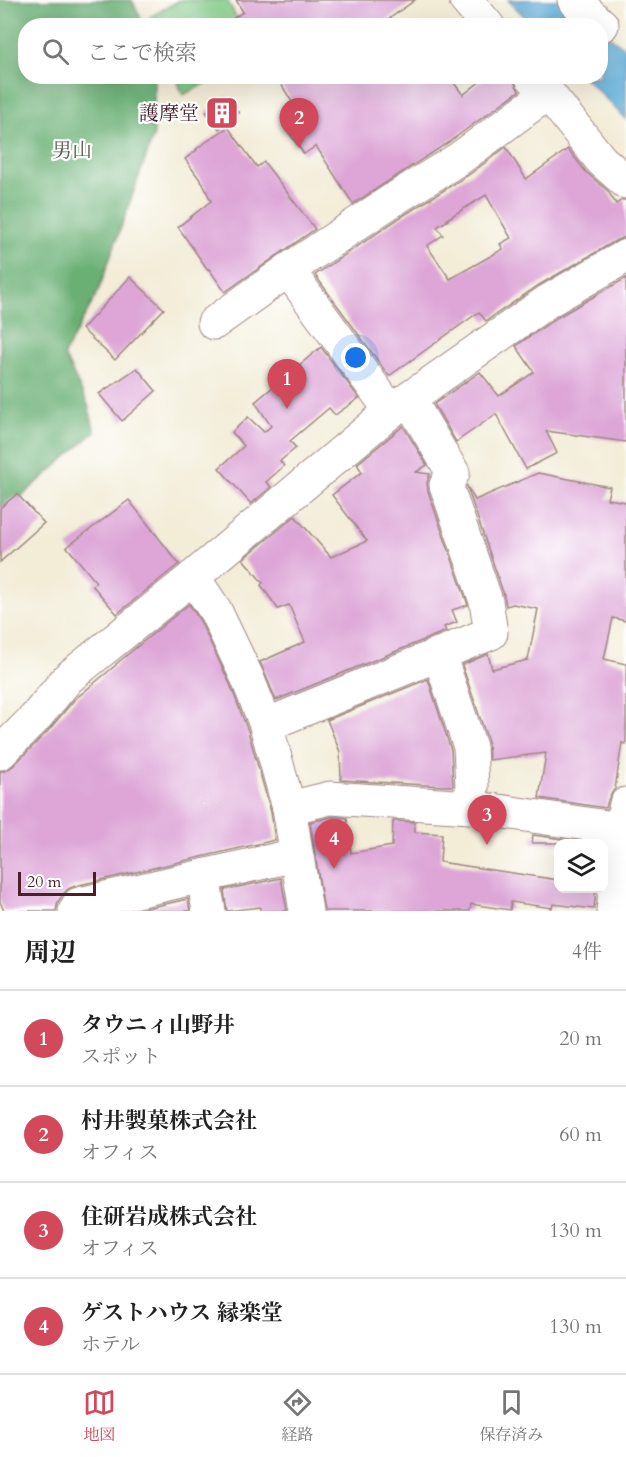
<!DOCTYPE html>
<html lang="ja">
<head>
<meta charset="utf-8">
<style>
	:root { --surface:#fff; --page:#f2f2f2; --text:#222; --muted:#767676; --line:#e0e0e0; --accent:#d1495b }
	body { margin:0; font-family:Cardo,"Noto Serif JP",serif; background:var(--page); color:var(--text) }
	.controls { position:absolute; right:18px; bottom:18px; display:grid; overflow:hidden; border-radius:12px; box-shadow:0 6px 24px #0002 }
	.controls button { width:54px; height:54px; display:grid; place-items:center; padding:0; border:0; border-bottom:2px solid var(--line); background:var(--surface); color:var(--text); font:30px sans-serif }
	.scale { position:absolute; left:18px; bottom:15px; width:78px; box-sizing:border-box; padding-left:6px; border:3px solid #4a1f2b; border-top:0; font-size:16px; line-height:21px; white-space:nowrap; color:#4a1f2b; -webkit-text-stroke:4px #fff; paint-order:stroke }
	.you { position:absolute; left:356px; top:358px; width:21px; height:21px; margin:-15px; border:4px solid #fff; border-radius:50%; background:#1a73e8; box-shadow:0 0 0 9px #1a73e833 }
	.badge { display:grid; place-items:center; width:39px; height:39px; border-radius:50%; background:var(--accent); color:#fff; font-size:20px; font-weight:700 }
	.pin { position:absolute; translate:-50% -50px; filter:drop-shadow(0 2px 3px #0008) }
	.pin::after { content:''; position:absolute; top:32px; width:21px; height:18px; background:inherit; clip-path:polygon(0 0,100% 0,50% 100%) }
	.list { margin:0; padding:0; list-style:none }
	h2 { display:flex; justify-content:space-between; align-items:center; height:78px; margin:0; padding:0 24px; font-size:26px }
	h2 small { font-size:20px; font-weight:400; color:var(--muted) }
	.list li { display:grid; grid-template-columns:39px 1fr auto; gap:18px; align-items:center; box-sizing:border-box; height:96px; padding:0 24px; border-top:2px solid var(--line) }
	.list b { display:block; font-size:22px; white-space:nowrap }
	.list p { margin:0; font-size:20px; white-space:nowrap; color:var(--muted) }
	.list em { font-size:20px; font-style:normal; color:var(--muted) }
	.icon { flex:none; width:33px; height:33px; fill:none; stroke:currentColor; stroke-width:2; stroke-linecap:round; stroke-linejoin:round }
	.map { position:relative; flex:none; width:626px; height:911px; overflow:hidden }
	.search { position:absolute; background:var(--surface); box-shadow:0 6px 24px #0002; left:18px; right:18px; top:18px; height:66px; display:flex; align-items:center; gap:15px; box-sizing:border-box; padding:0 21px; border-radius:24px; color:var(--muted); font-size:22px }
	.sheet { height:462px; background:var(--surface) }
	nav { display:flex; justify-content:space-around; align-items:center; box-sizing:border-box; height:84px; border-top:2px solid var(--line); background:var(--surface); font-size:16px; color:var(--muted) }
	nav a { display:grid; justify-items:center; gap:3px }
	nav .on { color:var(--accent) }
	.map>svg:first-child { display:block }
	.green { fill:#83cc89; stroke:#66765a; stroke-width:1.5 }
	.forest { fill:#6ab075; stroke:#5a6850; stroke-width:1.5 }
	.water { fill:#5cabd6; stroke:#536580; stroke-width:1.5 }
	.building { fill:#dda6d7; fill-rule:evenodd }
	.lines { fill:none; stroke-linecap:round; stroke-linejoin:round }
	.minor-casing { stroke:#9e8682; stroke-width:35 }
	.minor { stroke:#fff; stroke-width:33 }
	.labels { text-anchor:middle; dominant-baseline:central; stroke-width:4.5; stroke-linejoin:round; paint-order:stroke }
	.poi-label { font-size:20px; fill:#4a1f2b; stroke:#fff; text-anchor:end }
	.park-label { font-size:20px; fill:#5e5c4c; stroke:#fff }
</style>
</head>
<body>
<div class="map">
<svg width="626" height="911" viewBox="0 0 626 911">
	<rect width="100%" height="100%" fill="#fff"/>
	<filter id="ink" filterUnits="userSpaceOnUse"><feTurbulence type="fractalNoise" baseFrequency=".0167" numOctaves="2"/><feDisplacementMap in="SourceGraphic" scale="12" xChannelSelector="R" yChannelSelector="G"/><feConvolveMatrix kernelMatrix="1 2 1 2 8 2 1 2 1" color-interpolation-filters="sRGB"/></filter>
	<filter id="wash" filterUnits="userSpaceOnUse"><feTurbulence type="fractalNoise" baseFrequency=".008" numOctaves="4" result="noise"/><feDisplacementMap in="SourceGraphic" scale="24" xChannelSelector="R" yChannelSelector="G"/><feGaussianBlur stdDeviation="1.35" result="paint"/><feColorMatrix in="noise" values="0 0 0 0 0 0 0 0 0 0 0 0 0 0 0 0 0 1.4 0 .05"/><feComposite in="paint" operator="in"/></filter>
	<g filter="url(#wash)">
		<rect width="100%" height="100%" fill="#f3edd8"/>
		<g class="green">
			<polygon points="180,0 227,0 240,25 154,25 150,17"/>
			<polygon points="176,77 175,77 218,77 183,95"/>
		</g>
		<polygon class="forest" points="0,0 132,0 144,25 26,26 26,76 154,77 154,134 98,292 64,355 88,405 95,432 0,515"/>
		<g class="water">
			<polygon points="508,0 566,0 595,25 533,25"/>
			<polygon points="601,30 626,49 626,119 584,77 600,76"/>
		</g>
		<g id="blocks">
			<g class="building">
				<polygon points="236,0 415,0 379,26 221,26 243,12"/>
				<polygon points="276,76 449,76 463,95 487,76 511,76 519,91 449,142 353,204 316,146 304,154 287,130 302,118"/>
				<polygon points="226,96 239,113 219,129 206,112"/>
				<polygon points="228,127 257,167 264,162 315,229 225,292 209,269 208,270 178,227 211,201 203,184 185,159 197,150 196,149"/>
				<path d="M506,147L526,179L568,149L586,172L608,191L616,204L622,200H626V237L617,240L539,285L486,321L479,312L389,376L315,275L401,217L470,174ZM486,195L511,238L500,244L503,249L450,279L427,246L443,235L437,227L448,220L447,219Z"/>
				<polygon points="130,277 164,309 115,360 82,329"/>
				<polygon points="626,278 626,442 546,431 557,453 526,469 496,414 456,442 434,404 480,372 499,396 534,372 516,346 558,317"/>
				<polygon points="321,347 359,398 335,415 329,408 290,441 296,448 280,461 284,466 266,482 271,487 251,504 219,468 244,446 232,432 248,417 264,432 271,426 255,402"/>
				<polygon points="137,368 156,391 122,421 99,394"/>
				<polygon points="403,426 427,465 416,472 430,474 427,483 428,491 468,605 452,610 457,622 444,627 446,631 276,700 260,662 305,642 289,605 278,609 261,585 263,583 243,559 295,516 331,557 367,541 332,495 362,472 357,464"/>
				<polygon points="538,473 610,487 607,499 626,502 626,621 613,618 604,659 626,664 626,744 622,743 615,789 612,792 608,800 606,808 539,798 546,753 489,760 488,741 462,665 488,654 492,669 528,660 538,609 513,604 506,606 504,595 467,487 467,486 475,500"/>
				<polygon points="17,494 44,523 0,562 0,508"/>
				<polygon points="129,500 179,564 117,614 92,585 96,582 67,547"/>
				<polygon points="189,604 199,619 230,684 248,731 271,812 275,840 75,886 68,889 63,894 58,902 56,911 4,911 0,902 0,771 5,771 13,766 48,731 74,700 116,665 116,664"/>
				<polygon points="428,679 451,750 453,786 443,786 341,780 340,752 327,720"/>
				<polygon points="332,817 347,818 351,853 392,846 393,821 415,822 415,832 442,834 440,862 558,880 558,888 596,888 594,909 553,904 552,908 511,902 510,910 471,904 470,911 324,911 310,822"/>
				<polygon points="533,835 591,843 532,843"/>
				<polygon points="281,878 287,911 260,911 260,907 227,911 224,890"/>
				<polygon points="188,899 190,911 133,911"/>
			</g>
		</g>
	</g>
	<g filter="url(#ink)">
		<use href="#blocks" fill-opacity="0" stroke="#9e8682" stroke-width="1.5"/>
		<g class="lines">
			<defs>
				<g id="minor">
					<polyline points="466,0 488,26"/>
					<polyline points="574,0 602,25"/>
					<polyline points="531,76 548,93 601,160 626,182"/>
					<polyline points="288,270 391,411"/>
					<polyline points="214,323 288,270 391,201 460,158 548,93"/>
					<polyline points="193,577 215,610 247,677 266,725 289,808 306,911"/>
					<polyline points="439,654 470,747 472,787 471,807"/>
					<polyline points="266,725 491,633 486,601 446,485 453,473 409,399"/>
					<polyline points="0,753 35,718 68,678 193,577 391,411 548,301 626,256"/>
					<polyline points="289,808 330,798 471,807 621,829"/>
					<polyline points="203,876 209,911"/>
					<polyline points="75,911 79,904 296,855"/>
					<polyline points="613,911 621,829 626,804"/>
				</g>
			</defs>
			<use href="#minor" class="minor-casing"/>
			<use href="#minor" class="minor"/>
		</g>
	</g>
	<defs>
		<symbol id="building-square" viewBox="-11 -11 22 22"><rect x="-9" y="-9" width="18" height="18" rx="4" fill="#d1495b" stroke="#fff"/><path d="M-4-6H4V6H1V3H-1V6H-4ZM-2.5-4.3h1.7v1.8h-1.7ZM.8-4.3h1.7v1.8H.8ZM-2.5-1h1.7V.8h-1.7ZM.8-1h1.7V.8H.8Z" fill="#fff"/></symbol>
	</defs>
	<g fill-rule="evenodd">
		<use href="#building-square" x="203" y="94" width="38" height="38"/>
	</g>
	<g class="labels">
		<g class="poi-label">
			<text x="199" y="113">護摩堂</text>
		</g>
		<g class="park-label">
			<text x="72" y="150">男山</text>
		</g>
	</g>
</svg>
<div class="controls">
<button><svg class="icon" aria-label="layers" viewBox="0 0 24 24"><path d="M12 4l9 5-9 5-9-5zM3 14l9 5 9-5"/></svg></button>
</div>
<div class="scale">20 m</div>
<div class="you"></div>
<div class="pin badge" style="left:287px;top:409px">1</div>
<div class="pin badge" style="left:299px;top:148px">2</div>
<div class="pin badge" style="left:487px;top:845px">3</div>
<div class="pin badge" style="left:334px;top:869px">4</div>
<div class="search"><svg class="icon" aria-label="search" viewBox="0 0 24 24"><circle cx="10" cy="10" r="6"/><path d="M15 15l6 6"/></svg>ここで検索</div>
</div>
<section class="sheet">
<h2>周辺<small>4件</small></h2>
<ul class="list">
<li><span class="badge">1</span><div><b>タウニィ山野井</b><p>スポット</p></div><em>20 m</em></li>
<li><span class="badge">2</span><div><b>村井製菓株式会社</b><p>オフィス</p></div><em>60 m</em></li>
<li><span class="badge">3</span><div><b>住研岩成株式会社</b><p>オフィス</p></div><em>130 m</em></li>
<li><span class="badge">4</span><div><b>ゲストハウス 縁楽堂</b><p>ホテル</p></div><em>130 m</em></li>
</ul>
</section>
<nav>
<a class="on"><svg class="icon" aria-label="map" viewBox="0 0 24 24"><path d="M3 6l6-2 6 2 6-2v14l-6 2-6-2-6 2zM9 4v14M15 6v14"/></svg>地図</a>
<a><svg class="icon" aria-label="directions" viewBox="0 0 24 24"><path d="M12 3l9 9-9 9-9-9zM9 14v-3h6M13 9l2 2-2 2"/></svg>経路</a>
<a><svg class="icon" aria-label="saved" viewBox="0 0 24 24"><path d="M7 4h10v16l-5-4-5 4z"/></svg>保存済み</a>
</nav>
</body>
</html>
